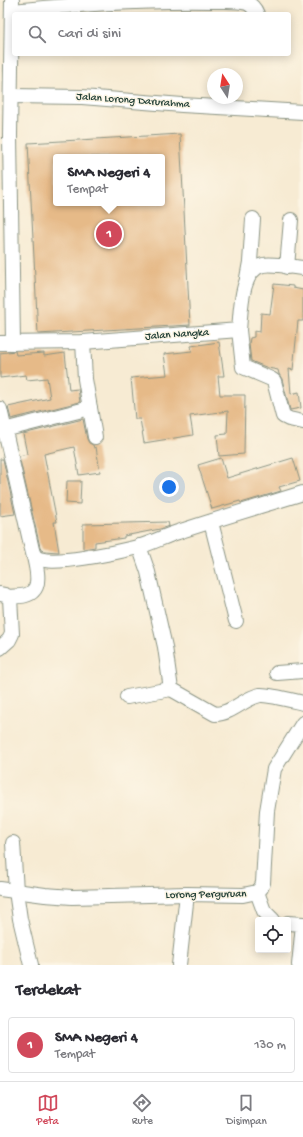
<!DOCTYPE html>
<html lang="id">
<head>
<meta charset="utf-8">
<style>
	:root { --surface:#fff; --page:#f2f2f3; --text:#2b2b33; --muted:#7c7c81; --line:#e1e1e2; --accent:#d1495b }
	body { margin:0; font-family:"Gochi Hand",sans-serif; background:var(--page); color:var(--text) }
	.controls { position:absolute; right:12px; bottom:12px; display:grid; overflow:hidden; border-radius:4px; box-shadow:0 2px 10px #0003 }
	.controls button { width:36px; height:36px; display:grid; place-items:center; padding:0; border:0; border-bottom:1px solid var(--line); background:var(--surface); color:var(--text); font:20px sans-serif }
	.compass { position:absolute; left:207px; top:68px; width:36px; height:36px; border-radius:50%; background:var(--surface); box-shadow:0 2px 10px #0003; rotate:348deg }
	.you { position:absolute; left:169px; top:487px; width:14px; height:14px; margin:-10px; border:3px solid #fff; border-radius:50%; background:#1a73e8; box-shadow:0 0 0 6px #1a73e833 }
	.badge { display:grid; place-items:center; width:26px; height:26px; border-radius:50%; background:var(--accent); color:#fff; font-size:13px; font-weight:700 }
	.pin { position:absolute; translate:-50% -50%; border:2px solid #fff; box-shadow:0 1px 4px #0006 }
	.popup { position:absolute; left:53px; top:154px; width:112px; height:52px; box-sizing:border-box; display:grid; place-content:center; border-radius:4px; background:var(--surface); filter:drop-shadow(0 1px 3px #0005); font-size:13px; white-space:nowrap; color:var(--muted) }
	.popup b { font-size:15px; color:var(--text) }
	.popup::after { content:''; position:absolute; left:50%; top:100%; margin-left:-8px; border:8px solid transparent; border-top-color:var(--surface) }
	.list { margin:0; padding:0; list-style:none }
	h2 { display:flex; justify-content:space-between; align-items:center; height:52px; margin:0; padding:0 16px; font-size:17px }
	h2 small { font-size:13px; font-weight:400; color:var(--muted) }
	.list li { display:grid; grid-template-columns:26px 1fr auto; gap:12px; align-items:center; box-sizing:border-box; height:56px; margin:0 8px 8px; padding:0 8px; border:1px solid var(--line); border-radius:4px }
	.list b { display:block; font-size:15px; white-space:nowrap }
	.list p { margin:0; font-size:13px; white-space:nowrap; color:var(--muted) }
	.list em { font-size:13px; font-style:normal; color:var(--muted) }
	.icon { flex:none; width:22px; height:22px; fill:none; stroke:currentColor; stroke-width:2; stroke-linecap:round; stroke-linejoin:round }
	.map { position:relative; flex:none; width:303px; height:965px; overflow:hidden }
	.search { position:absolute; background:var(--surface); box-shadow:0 2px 10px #0003; left:12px; right:12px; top:12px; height:44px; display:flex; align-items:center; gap:10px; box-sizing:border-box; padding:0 14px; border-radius:4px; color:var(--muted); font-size:15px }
	.sheet { height:116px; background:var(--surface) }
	nav { display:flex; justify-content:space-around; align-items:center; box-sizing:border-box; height:56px; border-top:1px solid var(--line); background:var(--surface); font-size:11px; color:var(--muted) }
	nav a { display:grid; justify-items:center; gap:2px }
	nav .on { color:var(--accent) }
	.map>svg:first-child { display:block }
	.building { fill:#e6ba88; fill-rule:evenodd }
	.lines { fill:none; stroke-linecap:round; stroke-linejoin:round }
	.minor-casing { stroke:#8b9484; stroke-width:16 }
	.minor { stroke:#fff; stroke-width:14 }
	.labels { text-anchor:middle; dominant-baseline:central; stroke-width:3; stroke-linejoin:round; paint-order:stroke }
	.street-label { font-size:11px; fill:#1f3d34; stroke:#fcf5e5 }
</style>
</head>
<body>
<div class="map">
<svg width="303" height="965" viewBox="0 0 303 965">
	<rect width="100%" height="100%" fill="#fcf5e5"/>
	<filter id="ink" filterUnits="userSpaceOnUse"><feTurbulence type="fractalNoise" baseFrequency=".025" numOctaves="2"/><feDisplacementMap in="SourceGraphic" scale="8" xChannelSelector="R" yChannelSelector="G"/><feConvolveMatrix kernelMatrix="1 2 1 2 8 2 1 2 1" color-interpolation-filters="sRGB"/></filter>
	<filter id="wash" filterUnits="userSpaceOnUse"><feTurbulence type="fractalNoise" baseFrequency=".012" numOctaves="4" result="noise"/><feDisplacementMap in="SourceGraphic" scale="16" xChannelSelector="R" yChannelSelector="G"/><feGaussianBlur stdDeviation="0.9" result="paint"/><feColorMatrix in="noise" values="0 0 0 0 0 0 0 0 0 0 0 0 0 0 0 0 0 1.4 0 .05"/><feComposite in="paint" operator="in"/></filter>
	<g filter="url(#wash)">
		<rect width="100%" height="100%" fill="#f7ebd3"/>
		<g id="blocks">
			<g class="building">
				<path d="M180,134L190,325L38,334L28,143ZM56,157H162V203H56Z"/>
				<polygon points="274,284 293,286 293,288 303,290 303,321 298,321 293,370 289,369 291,394 299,392 301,408 290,410 282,379 279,374 278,370 268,368 251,361 249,344 250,338 254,337 254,331 260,332 261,313 270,314"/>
				<polygon points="219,342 224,376 218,376 220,395 245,395 244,454 219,456 217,435 227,434 228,411 190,416 193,435 144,443 140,419 135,419 131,378 167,375 164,354 192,351 191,346"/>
				<polygon points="15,351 16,355 44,353 44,356 65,353 69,390 78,389 80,402 11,419 8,407 50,398 47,378 27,380 26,375 0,378 0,353"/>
				<polygon points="83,419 87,439 89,443 93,445 94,448 96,447 100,472 79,475 74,447 44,454 57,522 54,522 59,552 44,551 41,550 40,547 19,456 27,454 23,434"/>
				<polygon points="221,458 227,478 293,458 300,481 279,487 281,491 241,503 240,501 212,509 198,465"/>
				<polygon points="0,459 3,459 15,514 0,516"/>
				<polygon points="67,481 81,481 80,504 66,503"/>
				<polygon points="168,522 169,526 160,529 124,536 124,538 95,542 95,547 83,549 83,524"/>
			</g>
		</g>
	</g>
	<g filter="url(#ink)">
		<use href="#blocks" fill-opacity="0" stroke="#8b9484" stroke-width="1"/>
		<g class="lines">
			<defs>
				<g id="minor">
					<polyline points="12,0 10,135 13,343"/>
					<path d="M13,11C79,4 147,0 213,1C223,1 239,0 247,3C252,5 255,9 257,14"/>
					<polyline points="11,96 82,97 182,105 303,112"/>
					<polyline points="287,267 291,220"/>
					<polyline points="247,278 250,262 253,219"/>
					<polyline points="239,330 243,367 271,379 274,381 283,416 289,419 303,422"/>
					<polyline points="83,342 85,379 95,437"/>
					<path d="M0,343L83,342L239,330C241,312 240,270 263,265C274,263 291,267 303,268"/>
					<path d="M0,409L31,545C33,555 43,582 33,591C28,597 16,596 9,597"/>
					<polyline points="0,431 90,408"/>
					<polyline points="211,522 236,621"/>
					<path d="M139,546L148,572L165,647L171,689L215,714C232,714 244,698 260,695C268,694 294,701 303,703"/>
					<path d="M35,556C44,569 122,551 138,547C152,543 165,536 178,532C220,518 261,506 303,493"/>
					<polyline points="0,648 9,640 12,634 10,598 5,595 0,594"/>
					<polyline points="277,673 303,671"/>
					<polyline points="127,697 171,689"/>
					<polyline points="13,843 16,891 20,919 31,965"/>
					<polyline points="0,889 45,895 72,897 187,894 243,895 257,892 261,888 263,883 267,811 274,769 303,723"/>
					<polyline points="257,892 264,911 273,920"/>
					<polyline points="288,923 303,924 299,965"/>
					<polyline points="179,965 187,894"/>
				</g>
			</defs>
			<use href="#minor" class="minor-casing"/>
			<use href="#minor" class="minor"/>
		</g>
	</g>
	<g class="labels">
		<g class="street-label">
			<text transform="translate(133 101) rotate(4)">Jalan Lorong Darurahma</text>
			<text transform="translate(177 335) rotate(-4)">Jalan Nangka</text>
			<text transform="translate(206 895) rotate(-1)">Lorong Perguruan</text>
		</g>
	</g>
</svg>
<div class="controls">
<button><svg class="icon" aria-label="locate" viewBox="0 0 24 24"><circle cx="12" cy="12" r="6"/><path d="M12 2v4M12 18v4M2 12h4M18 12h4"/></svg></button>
</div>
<svg class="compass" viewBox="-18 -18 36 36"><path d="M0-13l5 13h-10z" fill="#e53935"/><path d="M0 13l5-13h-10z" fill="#7c7c81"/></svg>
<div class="you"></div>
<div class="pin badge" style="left:109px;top:234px">1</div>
<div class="popup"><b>SMA Negeri 4</b>Tempat</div>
<div class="search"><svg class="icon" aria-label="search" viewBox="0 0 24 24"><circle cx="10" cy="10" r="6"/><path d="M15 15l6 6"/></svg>Cari di sini</div>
</div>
<section class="sheet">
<h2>Terdekat<small></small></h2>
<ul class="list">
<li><span class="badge">1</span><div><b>SMA Negeri 4</b><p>Tempat</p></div><em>130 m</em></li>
</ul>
</section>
<nav>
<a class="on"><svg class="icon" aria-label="map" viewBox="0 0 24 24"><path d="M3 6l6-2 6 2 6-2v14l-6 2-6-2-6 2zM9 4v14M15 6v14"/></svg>Peta</a>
<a><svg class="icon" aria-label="directions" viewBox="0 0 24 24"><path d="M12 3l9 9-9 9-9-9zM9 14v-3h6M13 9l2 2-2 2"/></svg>Rute</a>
<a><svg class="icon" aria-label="saved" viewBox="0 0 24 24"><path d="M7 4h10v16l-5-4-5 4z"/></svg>Disimpan</a>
</nav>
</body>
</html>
